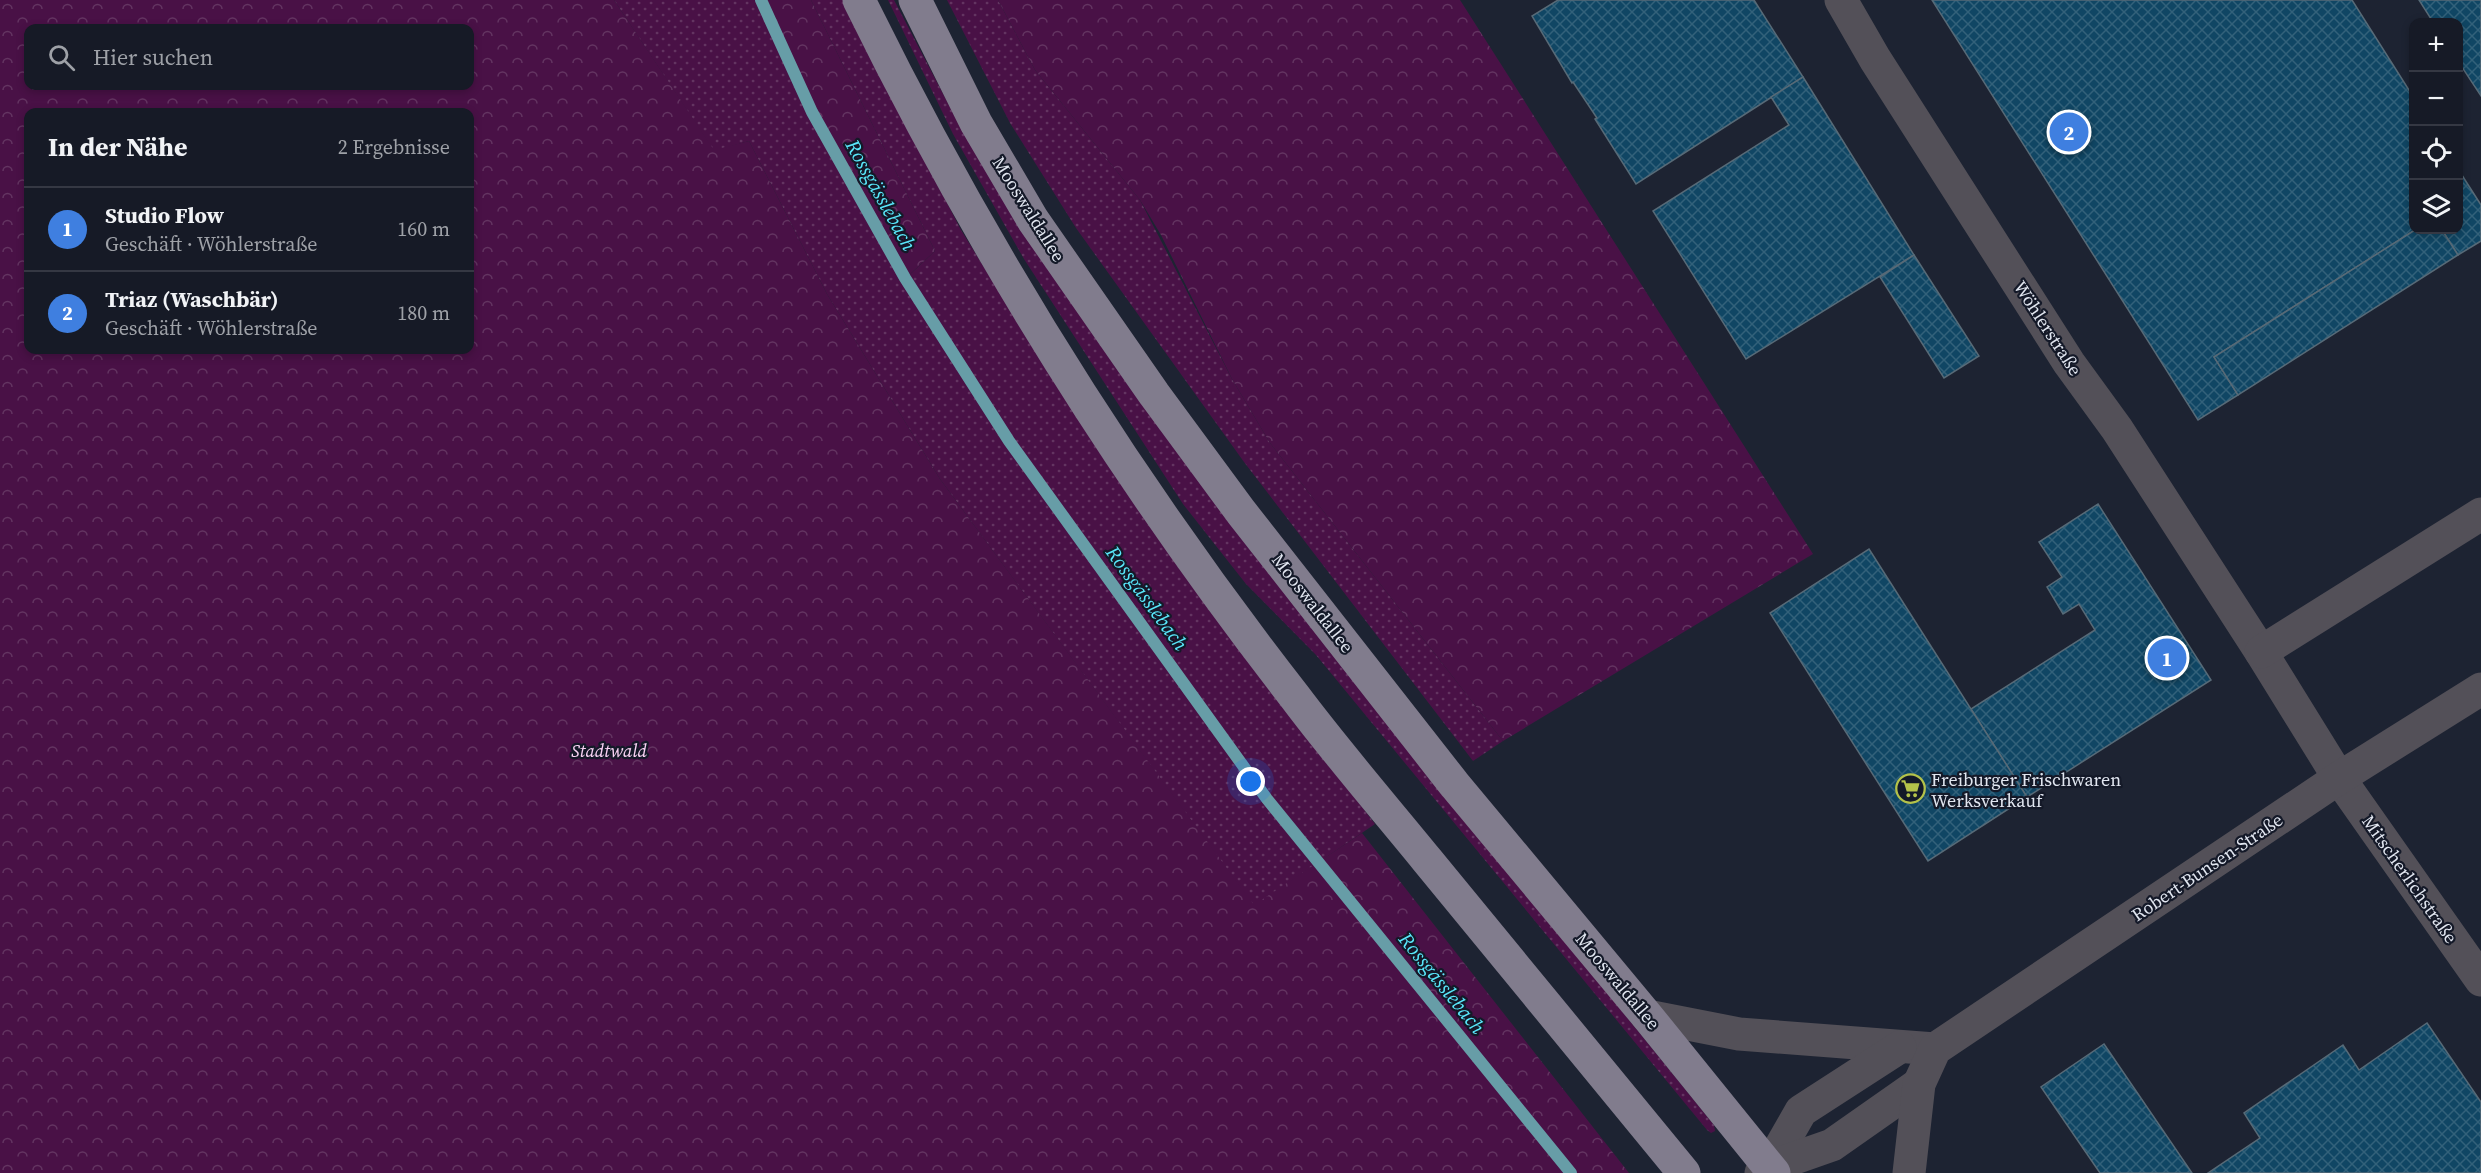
<!DOCTYPE html>
<html lang="de">
<head>
<meta charset="utf-8">
<style>
	:root { --surface:#161a26; --page:#1f232e; --text:#f1f3f6; --muted:#9ea1a7; --line:#353843; --accent:#7c3aed }
	body { margin:0; font-family:"Source Serif 4",serif; background:var(--page); color:var(--text) }
	.controls { position:absolute; right:18px; top:18px; display:grid; overflow:hidden; border-radius:12px; box-shadow:0 3px 9px #0003 }
	.controls button { width:54px; height:54px; display:grid; place-items:center; padding:0; border:0; border-bottom:2px solid var(--line); background:var(--surface); color:var(--text); font:30px sans-serif }
	.you { position:absolute; left:1251px; top:782px; width:21px; height:21px; margin:-15px; border:4px solid #fff; border-radius:50%; background:#1a73e8; box-shadow:0 0 0 9px #1a73e833 }
	.badge { display:grid; place-items:center; width:39px; height:39px; border-radius:50%; background:var(--accent); color:#fff; font-size:20px; font-weight:700 }
	.pin { position:absolute; translate:-50% -50%; border:3px solid #fff; box-shadow:0 2px 6px #0006 }
	.list { margin:0; padding:0; list-style:none }
	h2 { display:flex; justify-content:space-between; align-items:center; height:78px; margin:0; padding:0 24px; font-size:26px }
	h2 small { font-size:20px; font-weight:400; color:var(--muted) }
	.list li { display:grid; grid-template-columns:39px 1fr auto; gap:18px; align-items:center; box-sizing:border-box; height:84px; padding:0 24px; border-top:2px solid var(--line) }
	.list b { display:block; font-size:22px; white-space:nowrap }
	.list p { margin:0; font-size:20px; white-space:nowrap; color:var(--muted) }
	.list em { font-size:20px; font-style:normal; color:var(--muted) }
	.icon { flex:none; width:33px; height:33px; fill:none; stroke:currentColor; stroke-width:2; stroke-linecap:round; stroke-linejoin:round }
	.map { position:relative; flex:none; width:2481px; height:1173px; overflow:hidden }
	.search { position:absolute; background:var(--surface); box-shadow:0 3px 9px #0003; left:24px; top:24px; width:450px; height:66px; display:flex; align-items:center; gap:15px; box-sizing:border-box; padding:0 21px; border-radius:12px; color:var(--muted); font-size:22px }
	.panel { position:absolute; background:var(--surface); box-shadow:0 3px 9px #0003; left:24px; top:108px; width:450px; height:246px; border-radius:12px }
	.map>svg:first-child { display:block }
	.grass { fill:url(#grass-dots) }
	.forest { fill:url(#forest-crowns); fill-rule:evenodd }
	.lines { fill:none; stroke-linecap:round; stroke-linejoin:round }
	.stream { stroke:#679da7; stroke-width:12 }
	.building { fill:url(#building-cross-hatch); stroke:#576a77; stroke-width:1.5 }
	.minor { stroke:#535058; stroke-width:33 }
	.primary { stroke:#817c8d; stroke-width:33 }
	.labels { text-anchor:middle; dominant-baseline:central; stroke-width:4.5; stroke-linejoin:round; paint-order:stroke }
	.street-label { font-size:18px; fill:#e1e6f0; stroke:#141928 }
	.park-label { font-size:18px; font-style:italic; fill:#fbd4f6; stroke:#141928 }
	.poi-label { font-size:18px; fill:#e1e6f0; stroke:#141928; text-anchor:start }
	.water-label { font-size:20px; font-style:italic; fill:#59e7fa; stroke:#141928 }
</style>
</head>
<body>
<div class="map">
<svg width="2481" height="1173" viewBox="0 0 2481 1173">
	<defs>
		<pattern id="grass-dots" width="8" height="8" patternUnits="userSpaceOnUse" patternTransform="scale(1.5)"><rect width="8" height="8" fill="#491146"/><path d="M2 2h.1M6 6h.1" fill="none" stroke="#633461" stroke-width="1.8" stroke-linecap="round"/></pattern>
		<pattern id="forest-crowns" width="20" height="18" patternUnits="userSpaceOnUse" patternTransform="scale(1.5)"><rect width="20" height="18" fill="#491146"/><path d="M2 6a3 3 0 1 1 6 0M12 15a3 3 0 1 1 6 0" fill="none" stroke="#633461"/></pattern>
		<pattern id="building-cross-hatch" width="8" height="8" patternUnits="userSpaceOnUse" patternTransform="scale(1.5)"><rect width="8" height="8" fill="#104664"/><path d="M0 0l8 8M0 8l8-8" fill="none" stroke="#32617a"/></pattern>
	</defs>
	<rect width="100%" height="100%" fill="#1d2332"/>
	<g class="grass">
		<polygon points="614,0 758,0 810,113 904,280 935,251 811,0 843,0 961,230 1071,408 1215,614 1375,824 1254,906 940,479 827,294 749,141 714,151"/>
		<polygon points="888,0 894,0 961,128 1422,764 1714,1125 1715,1131 1711,1133 1707,1130 1316,655 1246,584 1183,504 1024,259 953,134"/>
		<polygon points="947,0 998,0 1035,70 1140,200 1232,379 1270,443 1503,741 1473,761 1244,462 1076,228 1010,123"/>
	</g>
	<g class="forest">
		<path d="M0,0H614L714,150L749,141L827,294L940,479L1254,905L1362,833L1629,1173H0ZM470,28V86H28V28ZM470,112V350H28V112Z"/>
		<polygon points="763,0 811,0 935,251 907,277 814,110"/>
		<polygon points="998,0 1460,0 1813,554 1503,741 1270,443 1232,379 1161,235 1140,200 1035,70"/>
	</g>
	<g class="lines">
		<polyline class="stream" points="761,0 812,112 905,278 1009,441 1267,799 1571,1173"/>
	</g>
	<g class="building">
		<polygon points="1558,0 1754,0 1803,77 1636,184 1595,119 1597,118 1573,82 1572,83 1532,16"/>
		<polygon points="1932,0 2352,0 2414,98 2415,230 2214,357 2238,395 2198,420"/>
		<polygon points="2419,0 2481,0 2481,96 2458,61 2458,22 2433,22"/>
		<polygon points="1803,77 1914,255 1746,359 1653,211 1789,125 1771,97"/>
		<polygon points="2458,169 2481,205 2481,241 2458,255 2442,230 2458,230"/>
		<polygon points="2415,230 2442,230 2458,255 2238,395 2214,357"/>
		<polygon points="1914,255 1979,356 1944,378 1880,277"/>
		<polygon points="2098,504 2211,680 2027,797 1971,709 2095,630 2079,604 2063,614 2047,587 2062,577 2039,542"/>
		<polygon points="1869,549 2027,797 1928,861 1770,613"/>
		<polygon points="2427,1023 2481,1102 2481,1173 2208,1173 2260,1138 2244,1113 2343,1045 2359,1070"/>
		<polygon points="2104,1044 2192,1173 2100,1173 2041,1087"/>
	</g>
	<g class="lines">
		<g class="minor">
			<polyline points="1841,0 1875,59 2069,363 2117,429 2261,652 2339,778 2481,980"/>
			<polyline points="2261,652 2481,514"/>
			<polyline points="1647,1016 1739,1034 1935,1049"/>
			<polyline points="1769,1167 1801,1111 1900,1047"/>
			<polyline points="1761,1173 1769,1167 1832,1145 1919,1084"/>
			<polyline points="1909,1173 1919,1084 1935,1049 2339,778 2481,689"/>
		</g>
		<g class="primary">
			<path d="M859,0C980,247 1126,480 1295,697C1337,753 1383,806 1427,860C1513,964 1598,1069 1684,1173"/>
			<polyline points="915,0 976,123 1033,220 1154,394 1241,512 1454,784 1647,1016 1774,1173"/>
		</g>
	</g>
	<defs>
		<symbol id="supermarket-ring" viewBox="-11 -11 22 22"><circle r="9.5" fill="#141928" stroke="#b4c24a" stroke-width="1.5"/><path d="M-6-5.5h2.5l.6 2H6L4.5 2H-2.5L-4.4-4H-6ZM-1.5 3.2a1.3 1.3 0 1 0 .1 0ZM3 3.2a1.3 1.3 0 1 0 .1 0Z" fill="#b4c24a"/></symbol>
	</defs>
	<g fill-rule="evenodd">
		<use href="#supermarket-ring" x="1894" y="772" width="33" height="33"/>
	</g>
	<g class="labels">
		<g class="street-label">
			<text transform="translate(1029 209) rotate(58)">Mooswaldallee</text>
			<text transform="translate(2048 328) rotate(57)">Wöhlerstraße</text>
			<text transform="translate(1313 603) rotate(52)">Mooswaldallee</text>
			<text transform="translate(2207 867) rotate(-34)">Robert-Bunsen-Straße</text>
			<text transform="translate(2410 879) rotate(55)">Mitscherlichstraße</text>
			<text transform="translate(1618 981) rotate(50)">Mooswaldallee</text>
		</g>
		<g class="park-label">
			<text x="609" y="750">Stadtwald</text>
		</g>
		<g class="poi-label">
			<text x="1931" y="779">Freiburger Frischwaren<tspan x="1931" dy="21">Werksverkauf</tspan></text>
		</g>
		<g class="water-label">
			<text transform="translate(881 195) rotate(61)">Rossgässlebach</text>
			<text transform="translate(1147 598) rotate(54)">Rossgässlebach</text>
			<text transform="translate(1442 983) rotate(51)">Rossgässlebach</text>
		</g>
	</g>
</svg>
<div class="controls">
<button>+</button>
<button>−</button>
<button><svg class="icon" aria-label="locate" viewBox="0 0 24 24"><circle cx="12" cy="12" r="6"/><path d="M12 2v4M12 18v4M2 12h4M18 12h4"/></svg></button>
<button><svg class="icon" aria-label="layers" viewBox="0 0 24 24"><path d="M12 4l9 5-9 5-9-5zM3 14l9 5 9-5"/></svg></button>
</div>
<div class="you"></div>
<div class="pin badge" style="left:2167px;top:658px;background:#3f7fe0">1</div>
<div class="pin badge" style="left:2069px;top:132px;background:#3f7fe0">2</div>
<div class="search"><svg class="icon" aria-label="search" viewBox="0 0 24 24"><circle cx="10" cy="10" r="6"/><path d="M15 15l6 6"/></svg>Hier suchen</div>
<section class="panel">
<h2>In der Nähe<small>2 Ergebnisse</small></h2>
<ul class="list">
<li><span class="badge" style="background:#3f7fe0">1</span><div><b>Studio Flow</b><p>Geschäft · Wöhlerstraße</p></div><em>160 m</em></li>
<li><span class="badge" style="background:#3f7fe0">2</span><div><b>Triaz (Waschbär)</b><p>Geschäft · Wöhlerstraße</p></div><em>180 m</em></li>
</ul>
</section>
</div>
</body>
</html>
